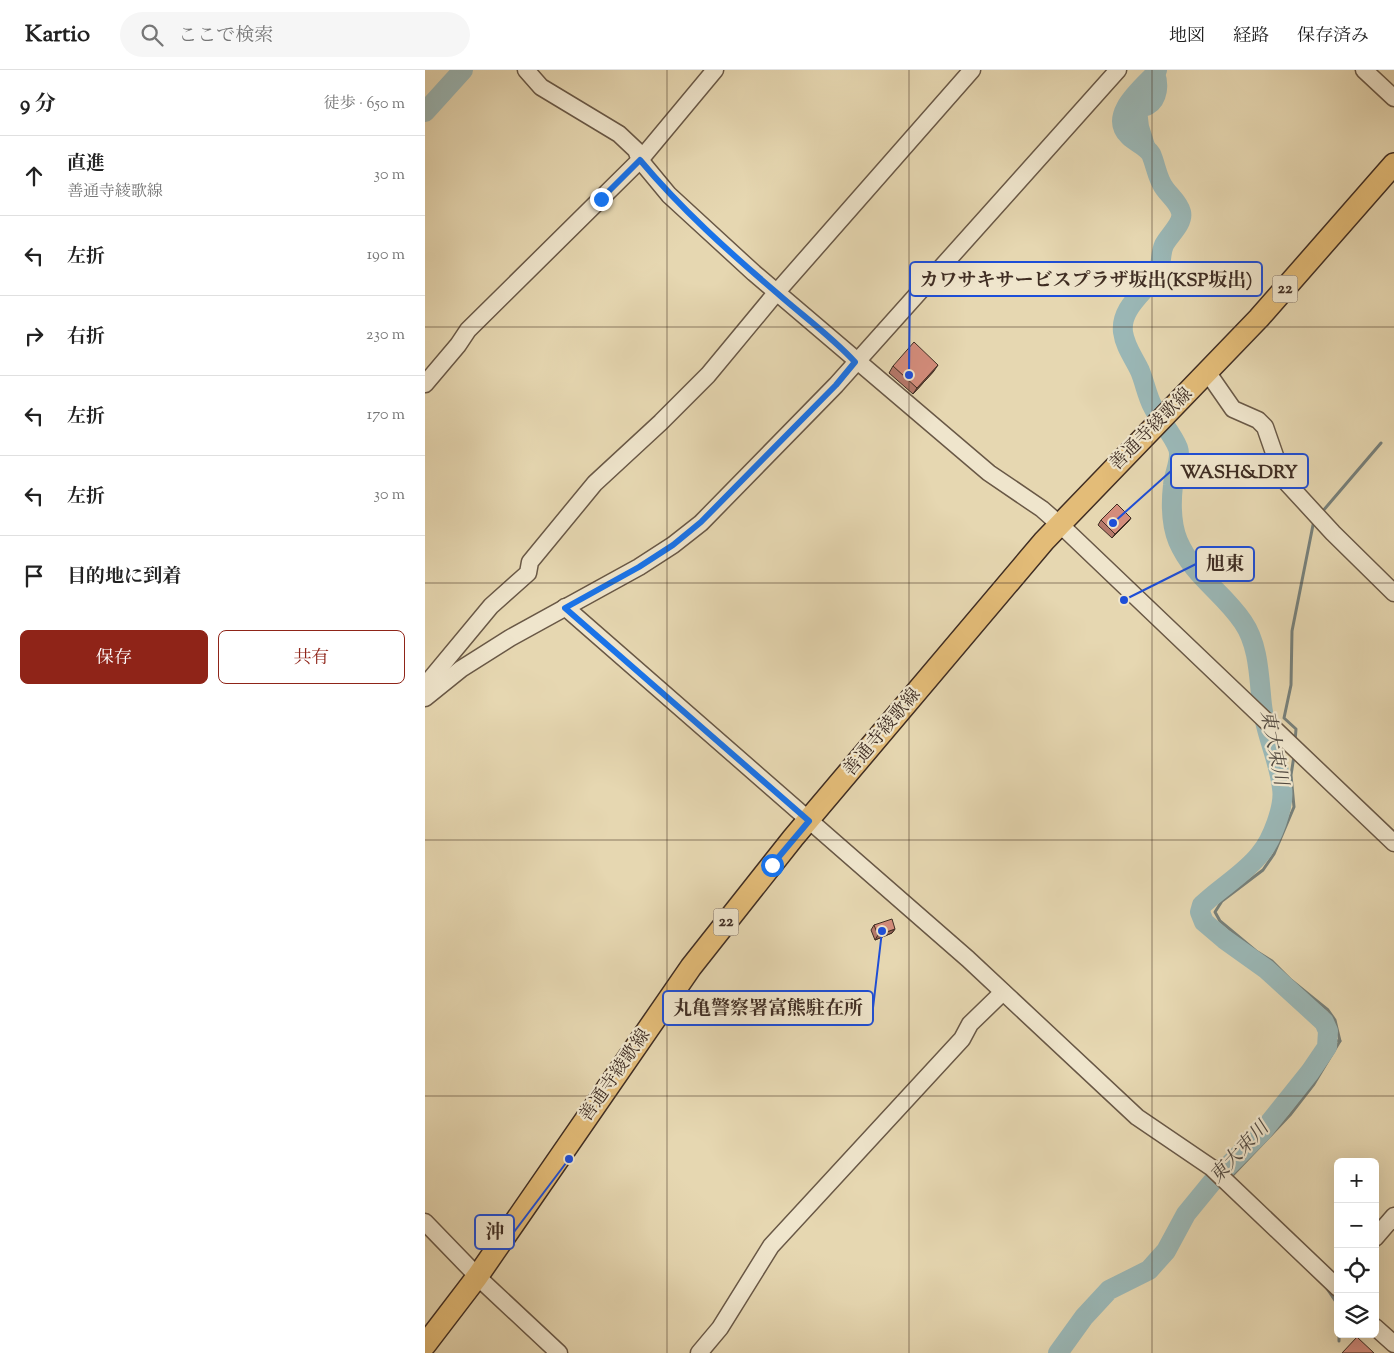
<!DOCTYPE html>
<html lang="ja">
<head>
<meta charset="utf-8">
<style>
	:root { --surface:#fff; --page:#f6f6f6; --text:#222; --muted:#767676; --line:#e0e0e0; --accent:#8f2418 }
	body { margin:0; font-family:"Sorts Mill Goudy","Noto Serif JP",serif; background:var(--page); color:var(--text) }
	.controls { position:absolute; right:15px; bottom:15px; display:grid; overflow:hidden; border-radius:8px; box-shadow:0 5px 20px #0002 }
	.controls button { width:45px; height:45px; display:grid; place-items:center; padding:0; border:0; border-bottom:1px solid var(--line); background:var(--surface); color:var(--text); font:25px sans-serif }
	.stop { position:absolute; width:15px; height:15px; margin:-11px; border:4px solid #1a73e8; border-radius:50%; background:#fff }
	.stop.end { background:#1a73e8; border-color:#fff; box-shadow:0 1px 5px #0008 }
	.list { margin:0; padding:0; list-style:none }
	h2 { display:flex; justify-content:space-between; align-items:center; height:65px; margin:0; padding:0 20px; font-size:21px }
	h2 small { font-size:16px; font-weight:400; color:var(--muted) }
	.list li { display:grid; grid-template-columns:32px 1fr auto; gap:15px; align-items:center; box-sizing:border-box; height:80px; padding:0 20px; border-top:1px solid var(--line) }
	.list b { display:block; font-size:19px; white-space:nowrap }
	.list p { margin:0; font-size:16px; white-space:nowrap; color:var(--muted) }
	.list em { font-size:16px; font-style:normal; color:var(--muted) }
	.actions { display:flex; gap:10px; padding:15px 20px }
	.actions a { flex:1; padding:11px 0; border:1px solid var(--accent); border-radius:8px; text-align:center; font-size:18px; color:var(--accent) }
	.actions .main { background:var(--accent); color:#fff }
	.icon { flex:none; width:28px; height:28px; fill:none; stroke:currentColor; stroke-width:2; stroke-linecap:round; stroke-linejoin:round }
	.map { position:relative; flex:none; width:969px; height:1283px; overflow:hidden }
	header { display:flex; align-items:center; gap:30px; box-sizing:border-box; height:70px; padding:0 25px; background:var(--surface); border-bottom:1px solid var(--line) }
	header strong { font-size:24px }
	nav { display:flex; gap:28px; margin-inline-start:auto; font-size:18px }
	.search { width:350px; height:45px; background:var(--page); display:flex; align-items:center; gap:12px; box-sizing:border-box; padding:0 18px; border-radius:28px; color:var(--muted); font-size:19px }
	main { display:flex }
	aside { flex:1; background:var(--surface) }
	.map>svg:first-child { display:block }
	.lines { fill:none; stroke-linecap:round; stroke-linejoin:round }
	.stream { stroke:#76807b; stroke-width:3 }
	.river { stroke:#9ab7b6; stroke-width:20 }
	.minor-casing { stroke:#695846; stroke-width:19 }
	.major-casing { stroke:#3f2d23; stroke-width:24 }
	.minor { stroke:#efe5cc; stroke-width:16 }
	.major { stroke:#e3bc78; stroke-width:21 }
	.wall { fill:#b5786a; stroke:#3f2d23 }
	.shaded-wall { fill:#946256; stroke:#3f2d23 }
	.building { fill:#d38c7b; stroke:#3f2d23 }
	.route { stroke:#1a73e8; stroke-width:6 }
	.grid { fill:none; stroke:#3f2d23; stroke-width:1; stroke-opacity:0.55 }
	.labels { text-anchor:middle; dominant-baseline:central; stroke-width:4.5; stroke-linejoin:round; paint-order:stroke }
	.shield { fill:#efe5cc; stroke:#746456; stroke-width:1 }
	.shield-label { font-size:16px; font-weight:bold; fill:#3f2d23 }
	.street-label { font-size:18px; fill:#3f2d23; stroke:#efe5cc }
	.water-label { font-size:19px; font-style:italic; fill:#514940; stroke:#efe5cc }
	.leader { fill:none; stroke:#1d4ed8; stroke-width:2 }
	.callout-dot { fill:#1d4ed8; stroke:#efe5cc; stroke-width:2 }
	.callout { fill:#efe5cc; stroke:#1d4ed8; stroke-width:2 }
	.callout-label { font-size:19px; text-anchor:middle; font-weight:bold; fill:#3f2d23 }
</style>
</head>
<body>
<header>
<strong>Kartio</strong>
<div class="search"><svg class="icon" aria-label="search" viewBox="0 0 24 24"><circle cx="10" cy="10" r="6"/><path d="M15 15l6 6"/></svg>ここで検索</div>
<nav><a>地図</a><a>経路</a><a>保存済み</a></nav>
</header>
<main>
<aside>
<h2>9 分<small>徒歩 · 650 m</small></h2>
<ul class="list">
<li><svg class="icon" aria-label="ahead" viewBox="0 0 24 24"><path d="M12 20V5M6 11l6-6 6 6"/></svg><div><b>直進</b><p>善通寺綾歌線</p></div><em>30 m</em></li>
<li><svg class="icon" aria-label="left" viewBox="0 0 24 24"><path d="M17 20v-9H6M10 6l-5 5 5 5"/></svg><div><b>左折</b></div><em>190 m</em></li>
<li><svg class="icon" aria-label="right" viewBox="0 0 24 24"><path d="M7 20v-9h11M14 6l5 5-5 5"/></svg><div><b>右折</b></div><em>230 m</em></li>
<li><svg class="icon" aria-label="left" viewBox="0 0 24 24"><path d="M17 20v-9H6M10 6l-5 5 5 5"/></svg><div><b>左折</b></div><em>170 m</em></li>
<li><svg class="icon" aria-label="left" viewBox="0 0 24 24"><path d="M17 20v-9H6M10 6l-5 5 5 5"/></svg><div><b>左折</b></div><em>30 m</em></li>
<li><svg class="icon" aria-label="arrive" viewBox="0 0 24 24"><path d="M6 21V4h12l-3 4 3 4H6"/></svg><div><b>目的地に到着</b></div></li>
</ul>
<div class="actions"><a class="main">保存</a><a>共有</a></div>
</aside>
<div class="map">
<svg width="969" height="1283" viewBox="0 0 969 1283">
	<rect width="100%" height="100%" fill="#e6d7b1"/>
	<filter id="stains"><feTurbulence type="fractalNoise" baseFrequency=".004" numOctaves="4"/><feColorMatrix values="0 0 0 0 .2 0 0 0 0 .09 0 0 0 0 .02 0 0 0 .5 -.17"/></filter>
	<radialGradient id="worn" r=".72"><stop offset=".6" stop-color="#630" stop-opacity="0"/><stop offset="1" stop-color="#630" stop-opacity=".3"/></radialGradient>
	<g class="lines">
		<g class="stream">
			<polyline points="897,442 956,373"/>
			<polyline points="870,672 871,659 859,648 866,615 867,561 888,455 890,451"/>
			<polyline points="903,970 915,971"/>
			<polyline points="805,1108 865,1045 889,1014 915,971 910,950 903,940 866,910 847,891 831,881 795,851 790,842 797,831 838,800 849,784 869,737 866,705 869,686"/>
			<polyline points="788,1111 797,1118"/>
			<polyline points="901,1217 913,1235"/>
			<polyline points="914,1264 914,1271"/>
		</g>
		<g class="river">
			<polyline points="0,42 38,0"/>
			<path d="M720,76L714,57L712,40C716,36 719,38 723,35C733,29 734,14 730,4"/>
			<path d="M633,1283L659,1247L684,1220L724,1200L741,1181L761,1144L788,1111L837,1062L885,1002L902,977L903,961L899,952L841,899L799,869L779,852L775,842L777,835L785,828C801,814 822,801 835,784C847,770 860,736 857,718C854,690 840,663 837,635C834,608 834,575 818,552C798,522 768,506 753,471C746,454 746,433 748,415C749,403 757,389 753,378C747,363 735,351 728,337C722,326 720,313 715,301C709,288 700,277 698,262C695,237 721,222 733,202C737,194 735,184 739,175C744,165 759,153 756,142C754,133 745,126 740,119C732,109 731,95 726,84C720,75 711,73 704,66C683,45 716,19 730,4L732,0"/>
		</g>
		<defs>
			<g id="minor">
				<polyline points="101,0 116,17 194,64 211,80 215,90 244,125 329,203 564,403 617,439 643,462 969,773"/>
				<polyline points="939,0 969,28"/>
				<polyline points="783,303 808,339 833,350 840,357 856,403 862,413 908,463 969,523"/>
				<polyline points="0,314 33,275 43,260 215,90 290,0"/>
				<polyline points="140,537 543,889 712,1047 787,1098 913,1218"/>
				<polyline points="0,624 3,612 66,536 103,503 105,492 170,413 236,352 283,305 351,223 547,0"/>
				<polyline points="0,628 36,599 85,568 214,497 248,475 276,453 411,315 693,0"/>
				<polyline points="0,1152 58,1212 134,1283"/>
				<polyline points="950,1168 969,1146"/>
				<polyline points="950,1257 969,1274"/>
				<polyline points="274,1283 295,1258 346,1176 537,969 545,954 578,922"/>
			</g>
			<polyline id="major" points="0,1275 52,1207 266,897 368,768 619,471 834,248 969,94"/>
		</defs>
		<use href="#minor" class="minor-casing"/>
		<use href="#major" class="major-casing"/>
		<use href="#minor" class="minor"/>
		<use href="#major" class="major"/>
	</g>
	<g class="wall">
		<polygon points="468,296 509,301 488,324 464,303"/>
		<polygon points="706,448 703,452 687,468 673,455 676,450"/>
		<polygon points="449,855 470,859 467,863 450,870 446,860"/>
	</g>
	<g class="shaded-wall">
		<polygon points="513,295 509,301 488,324 492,318"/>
		<polygon points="706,448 703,452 687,468 690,464"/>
		<polygon points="470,859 467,863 450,870 453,865"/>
	</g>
	<g class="building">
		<polygon points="489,272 513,295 492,318 468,296"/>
		<polygon points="692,434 706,448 690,464 676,450"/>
		<polygon points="467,849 470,859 453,865 449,855"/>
		<polygon points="932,1267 949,1283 917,1283"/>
	</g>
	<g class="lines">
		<path class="route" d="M176,129L215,90C256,139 304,182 352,223C378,246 406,266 430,292L411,315L276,452L248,475L214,497L140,538L384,751L347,795"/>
	</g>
	<path class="grid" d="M242,0V1283M484,0V1283M727,0V1283M0,257H969M0,513H969M0,770H969M0,1026H969"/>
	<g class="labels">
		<g class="shield">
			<rect x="847.5" y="205.5" width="25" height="27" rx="4"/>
			<rect x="288.5" y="838.5" width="25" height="27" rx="4"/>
		</g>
		<g class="shield-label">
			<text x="860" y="219">22</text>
			<text x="301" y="852">22</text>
		</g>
		<g class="street-label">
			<text transform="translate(727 360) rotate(-45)">善通寺綾歌線</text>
			<text transform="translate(458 663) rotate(-50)">善通寺綾歌線</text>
			<text transform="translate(191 1006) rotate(-55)">善通寺綾歌線</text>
		</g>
		<g class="water-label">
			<text transform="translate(848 678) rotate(79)">東大束川</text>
			<text transform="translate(815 1083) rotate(-47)">東大束川</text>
		</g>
	</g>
	<path class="leader" d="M484 305L485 209M688 453L746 401M699 530L771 494M457 861L448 938M144 1089L89 1162"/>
	<g class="callout-dot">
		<circle cx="484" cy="305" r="5"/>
		<circle cx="688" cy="453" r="5"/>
		<circle cx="699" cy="530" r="5"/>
		<circle cx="457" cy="861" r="5"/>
		<circle cx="144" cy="1089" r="5"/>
	</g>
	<g class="callout">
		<rect x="485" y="192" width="352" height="34" rx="5"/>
		<rect x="746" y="384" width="137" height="34" rx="5"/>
		<rect x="771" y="477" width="58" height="34" rx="5"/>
		<rect x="238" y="921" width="210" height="34" rx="5"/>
		<rect x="50" y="1145" width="39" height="34" rx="5"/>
	</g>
	<g class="callout-label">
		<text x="661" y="216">カワサキサービスプラザ坂出(KSP坂出)</text>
		<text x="814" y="408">WASH&amp;DRY</text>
		<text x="800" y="500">旭東</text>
		<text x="343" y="944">丸亀警察署富熊駐在所</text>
		<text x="70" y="1168">沖</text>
	</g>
	<rect width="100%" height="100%" filter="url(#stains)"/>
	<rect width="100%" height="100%" fill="url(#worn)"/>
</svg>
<div class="controls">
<button>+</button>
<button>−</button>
<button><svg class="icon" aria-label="locate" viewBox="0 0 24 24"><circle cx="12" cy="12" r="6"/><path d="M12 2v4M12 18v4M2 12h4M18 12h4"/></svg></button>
<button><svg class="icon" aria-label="layers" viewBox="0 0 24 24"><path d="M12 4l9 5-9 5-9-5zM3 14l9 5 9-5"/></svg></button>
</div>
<div class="stop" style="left:347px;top:795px"></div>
<div class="stop end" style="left:176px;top:129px"></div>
</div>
</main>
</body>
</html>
